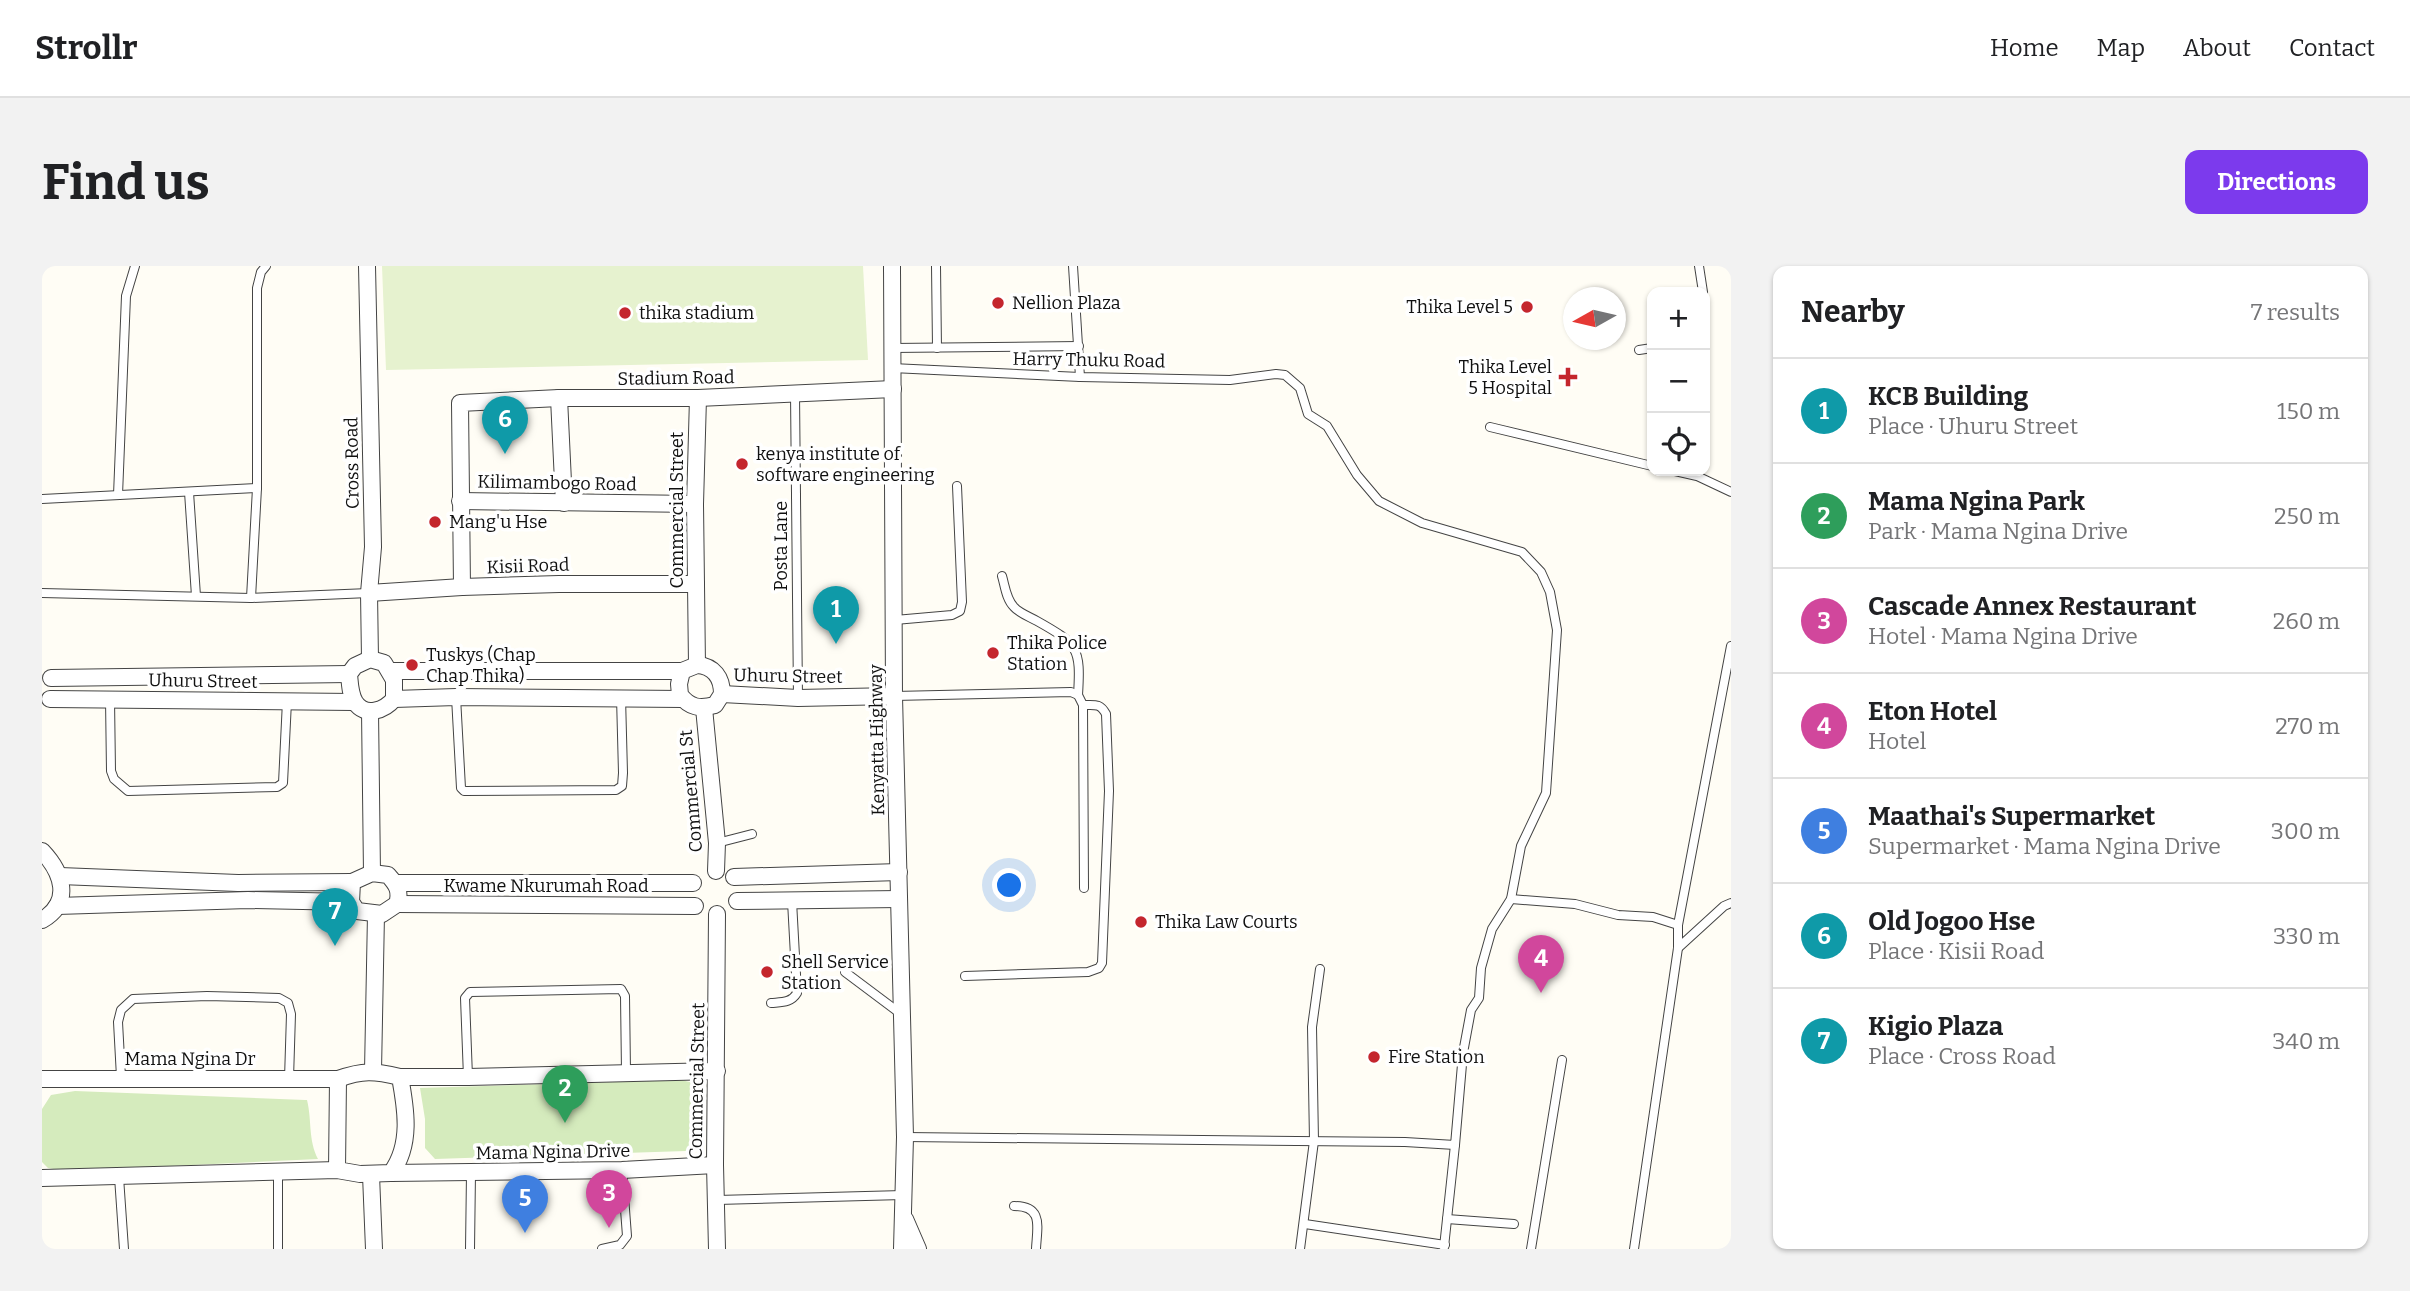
<!DOCTYPE html>
<html lang="en">
<head>
<meta charset="utf-8">
<style>
	:root { --surface:#fff; --page:#f2f2f2; --text:#202124; --muted:#757577; --line:#e0e0e0; --accent:#7c3aed }
	body { margin:0; font-family:Bitter,serif; background:var(--page); color:var(--text) }
	.controls { position:absolute; right:21px; top:21px; display:grid; overflow:hidden; border-radius:14px; box-shadow:0 2px 5px #0004 }
	.controls button { width:63px; height:63px; display:grid; place-items:center; padding:0; border:0; border-bottom:2px solid var(--line); background:var(--surface); color:var(--text); font:35px sans-serif }
	.compass { position:absolute; left:1521px; top:21px; width:63px; height:63px; border-radius:50%; background:var(--surface); box-shadow:0 2px 5px #0004; rotate:262deg }
	.you { position:absolute; left:968px; top:620px; width:24px; height:24px; margin:-18px; border:5px solid #fff; border-radius:50%; background:#1a73e8; box-shadow:0 0 0 10px #1a73e833 }
	.badge { display:grid; place-items:center; width:46px; height:46px; border-radius:50%; background:var(--accent); color:#fff; font-size:23px; font-weight:700 }
	.pin { position:absolute; translate:-50% -58px; filter:drop-shadow(0 2px 4px #0008) }
	.pin::after { content:''; position:absolute; top:37px; width:24px; height:21px; background:inherit; clip-path:polygon(0 0,100% 0,50% 100%) }
	.list { margin:0; padding:0; list-style:none }
	h2 { display:flex; justify-content:space-between; align-items:center; height:91px; margin:0; padding:0 28px; font-size:30px }
	h2 small { font-size:23px; font-weight:400; color:var(--muted) }
	.list li { display:grid; grid-template-columns:46px 1fr auto; gap:21px; align-items:center; box-sizing:border-box; height:105px; padding:0 28px; border-top:2px solid var(--line) }
	.list b { display:block; font-size:26px; white-space:nowrap }
	.list p { margin:0; font-size:23px; white-space:nowrap; color:var(--muted) }
	.list em { font-size:23px; font-style:normal; color:var(--muted) }
	.icon { flex:none; width:38px; height:38px; fill:none; stroke:currentColor; stroke-width:2; stroke-linecap:round; stroke-linejoin:round }
	.map { position:relative; flex:none; width:1689px; height:983px; overflow:hidden; border-radius:14px }
	header { display:flex; align-items:center; gap:42px; box-sizing:border-box; height:98px; padding:0 35px; background:var(--surface); border-bottom:2px solid var(--line) }
	header strong { font-size:33px }
	nav { display:flex; gap:38px; margin-inline-start:auto; font-size:24px }
	.intro { display:flex; align-items:center; justify-content:space-between; box-sizing:border-box; height:168px; padding:0 42px }
	h1 { margin:0; font-size:49px }
	.button { padding:18px 32px; border-radius:14px; background:var(--accent); color:#fff; font-size:24px; font-weight:700 }
	main { display:flex; gap:42px; padding:0 42px }
	aside { flex:1; background:var(--surface); border-radius:14px; box-shadow:0 2px 5px #0004 }
	.map>svg:first-child { display:block }
	.green { fill:#d5ebbd }
	.pitch { fill:#e6f2cf }
	.lines { fill:none; stroke-linecap:round; stroke-linejoin:round }
	.lane-casing { stroke:#444; stroke-width:10 }
	.street-casing { stroke:#444; stroke-width:18 }
	.lane { stroke:#fff; stroke-width:8 }
	.street { stroke:#fff; stroke-width:16 }
	.poi-dot { fill:#c4262e; stroke:#fff; stroke-width:2.5 }
	.labels { text-anchor:middle; dominant-baseline:central; stroke-width:7; stroke-linejoin:round; paint-order:stroke }
	.poi-label { font-size:18px; fill:#111; stroke:#fff; text-anchor:start }
	.street-label { font-size:18px; fill:#111; stroke:#fff }
</style>
</head>
<body>
<header>
<strong>Strollr</strong>
<nav><a>Home</a><a>Map</a><a>About</a><a>Contact</a></nav>
</header>
<div class="intro"><h1>Find us</h1><a class="button">Directions</a></div>
<main>
<div class="map">
<svg width="1689" height="983" viewBox="0 0 1689 983">
	<rect width="100%" height="100%" fill="#fffdf5"/>
	<g class="green">
		<path d="M639,814L652,817C666,841 667,867 644,885L393,893L383,882V853L378,822Z"/>
		<path d="M33,825L263,834H265C270,854 266,874 276,893L23,905L6,902L0,896V843L9,829Z"/>
	</g>
	<polygon class="pitch" points="340,0 821,0 826,94 344,104"/>
	<g class="lines">
		<defs>
			<g id="lane">
				<polyline points="894,0 895,82"/>
				<polyline points="1031,0 1038,111"/>
				<polyline points="1657,0 1661,26"/>
				<polyline points="1663,39 1663,61"/>
				<polyline points="850,82 1037,80"/>
				<polyline points="1597,84 1610,82"/>
				<polyline points="850,102 1038,111 1188,114 1234,108 1243,109 1258,122 1266,148 1285,160 1315,209 1337,235 1380,257 1480,286 1499,306 1508,326 1515,364 1504,527 1479,580 1469,633 1450,663 1439,702 1437,732 1429,744 1421,787 1413,879 1363,876 863,871"/>
				<polyline points="753,127 756,432"/>
				<polyline points="1448,161 1610,200"/>
				<polyline points="1633,205 1655,210 1689,226"/>
				<polyline points="147,226 154,330"/>
				<polyline points="76,229 84,30 93,0"/>
				<polyline points="0,233 215,222"/>
				<path d="M960,310C963,320 964,333 972,341C977,347 988,351 995,355C1036,378 1039,382 1036,429"/>
				<polyline points="0,327 209,332 327,327"/>
				<polyline points="209,332 215,222 215,22 219,6 224,0"/>
				<polyline points="853,354 910,349 918,345 920,336 915,220"/>
				<polyline points="852,430 1029,426 1036,429 1041,439 1042,622"/>
				<polyline points="414,431 419,522 422,525 574,524 580,520 581,507 579,431"/>
				<polyline points="68,433 69,505 72,513 86,525 235,521 241,517 245,435"/>
				<polyline points="675,577 710,568"/>
				<polyline points="1469,633 1533,638 1576,649 1611,651 1636,659"/>
				<polyline points="1636,682 1682,640 1689,637"/>
				<polyline points="803,706 859,748"/>
				<path d="M923,710L1046,706L1057,702L1060,697L1067,525L1064,448C1058,437 1053,439 1041,439"/>
				<path d="M729,737C740,736 749,737 755,727L750,635"/>
				<polyline points="79,811 76,756 79,744 91,733 165,730 237,732 246,737 249,748 247,813"/>
				<polyline points="426,811 423,732 428,726 579,723 583,730 584,806"/>
				<polyline points="236,906 236,983"/>
				<polyline points="77,911 82,983"/>
				<polyline points="675,934 861,929"/>
				<path d="M972,940C1002,940 995,961 994,983"/>
				<polyline points="1405,953 1472,958"/>
				<polyline points="1263,958 1403,979"/>
				<polyline points="1402,981 1413,879"/>
				<polyline points="428,983 429,907"/>
				<polyline points="560,983 578,979 585,970 580,904"/>
				<polyline points="1258,983 1272,875 1270,761 1278,703"/>
				<polyline points="1489,983 1520,794"/>
				<polyline points="1592,983 1636,682 1636,659 1689,380"/>
			</g>
			<g id="street">
				<polyline points="325,0 331,281 327,327 328,393"/>
				<polyline points="850,0 852,430 863,871 860,983"/>
				<polyline points="517,132 522,237"/>
				<polyline points="418,235 653,238"/>
				<polyline points="654,318 517,318 420,321 418,137 517,132 656,132 851,123"/>
				<polyline points="327,327 420,321"/>
				<path d="M328,393L342,397L352,414V433C343,444 323,452 313,436C308,428 308,418 307,408L313,400Z"/>
				<polyline points="655,399 653,238 656,132"/>
				<path d="M655,399C672,400 680,412 680,428L673,439C658,443 648,442 638,429L637,418L640,405Z"/>
				<polyline points="348,405 640,405"/>
				<polyline points="9,412 307,408"/>
				<polyline points="680,428 756,432 852,430"/>
				<polyline points="8,433 312,436"/>
				<polyline points="352,433 414,431 641,433"/>
				<polyline points="662,442 675,577 674,605"/>
				<polyline points="328,445 330,607"/>
				<path d="M0,585C20,606 31,636 0,654"/>
				<path d="M330,607L346,609C355,619 359,625 355,638L340,648L315,645L309,636L310,616Z"/>
				<polyline points="18,610 196,617 310,616"/>
				<polyline points="692,611 857,606"/>
				<polyline points="354,617 651,617"/>
				<polyline points="695,635 857,633"/>
				<polyline points="355,638 653,640"/>
				<polyline points="15,640 206,634 309,636"/>
				<polyline points="331,805 334,648"/>
				<polyline points="358,811 426,811 675,805"/>
				<polyline points="0,813 296,813"/>
				<polyline points="349,907 580,904 673,899"/>
				<polyline points="329,909 332,983"/>
				<path d="M0,912L295,904L318,908L349,907C370,879 364,843 358,811C332,805 321,804 296,813L295,904"/>
				<polyline points="863,953 876,983"/>
				<polyline points="675,983 673,899 675,648"/>
			</g>
		</defs>
		<use href="#lane" class="lane-casing"/>
		<use href="#street" class="street-casing"/>
		<use href="#lane" class="lane"/>
		<use href="#street" class="street"/>
	</g>
	<g class="poi-dot">
		<circle cx="956" cy="37" r="7"/>
		<circle cx="1485" cy="41" r="7"/>
		<circle cx="583" cy="47" r="7"/>
		<path d="M1522.5 100.5h7v7h7v7h-7v7h-7v-7h-7v-7h7z"/>
		<circle cx="700" cy="198" r="7"/>
		<circle cx="393" cy="256" r="7"/>
		<circle cx="951" cy="387" r="7"/>
		<circle cx="370" cy="399" r="7"/>
		<circle cx="1099" cy="656" r="7"/>
		<circle cx="725" cy="706" r="7"/>
		<circle cx="1332" cy="791" r="7"/>
	</g>
	<g class="labels">
		<g class="poi-label">
			<text x="970" y="37">Nellion Plaza</text>
			<text x="1471" y="41" text-anchor="end">Thika Level 5</text>
			<text x="597" y="47">thika stadium</text>
			<text x="1510" y="101" text-anchor="end">Thika Level<tspan x="1510" dy="21">5 Hospital</tspan></text>
			<text x="714" y="188">kenya institute of<tspan x="714" dy="21">software engineering</tspan></text>
			<text x="407" y="256">Mang'u Hse</text>
			<text x="965" y="377">Thika Police<tspan x="965" dy="21">Station</tspan></text>
			<text x="384" y="389">Tuskys (Chap<tspan x="384" dy="21">Chap Thika)</tspan></text>
			<text x="1113" y="656">Thika Law Courts</text>
			<text x="739" y="696">Shell Service<tspan x="739" dy="21">Station</tspan></text>
			<text x="1346" y="791">Fire Station</text>
		</g>
		<g class="street-label">
			<text transform="translate(1047 94) rotate(1)">Harry Thuku Road</text>
			<text transform="translate(634 112) rotate(-1)">Stadium Road</text>
			<text transform="translate(310 197) rotate(-91)">Cross Road</text>
			<text transform="translate(515 217) rotate(1)">Kilimambogo Road</text>
			<text transform="translate(635 244) rotate(-90)">Commercial Street</text>
			<text transform="translate(739 280) rotate(-90)">Posta Lane</text>
			<text transform="translate(486 300) rotate(-2)">Kisii Road</text>
			<text transform="translate(746 410) rotate(1)">Uhuru Street</text>
			<text transform="translate(161 415) rotate(1)">Uhuru Street</text>
			<text transform="translate(835 474) rotate(-91)">Kenyatta Highway</text>
			<text transform="translate(649 525) rotate(-95)">Commercial St</text>
			<text x="504" y="620">Kwame Nkurumah Road</text>
			<text x="148" y="793">Mama Ngina Dr</text>
			<text transform="translate(655 815) rotate(-89)">Commercial Street</text>
			<text transform="translate(511 886) rotate(-1)">Mama Ngina Drive</text>
		</g>
	</g>
</svg>
<div class="controls">
<button>+</button>
<button>−</button>
<button><svg class="icon" aria-label="locate" viewBox="0 0 24 24"><circle cx="12" cy="12" r="6"/><path d="M12 2v4M12 18v4M2 12h4M18 12h4"/></svg></button>
</div>
<svg class="compass" viewBox="-18 -18 36 36"><path d="M0-13l5 13h-10z" fill="#e53935"/><path d="M0 13l5-13h-10z" fill="#757577"/></svg>
<div class="you"></div>
<div class="pin badge" style="left:794px;top:378px;background:#0f9aa8">1</div>
<div class="pin badge" style="left:523px;top:857px;background:#2e9e5b">2</div>
<div class="pin badge" style="left:567px;top:962px;background:#d1479c">3</div>
<div class="pin badge" style="left:1499px;top:727px;background:#d1479c">4</div>
<div class="pin badge" style="left:483px;top:967px;background:#3f7fe0">5</div>
<div class="pin badge" style="left:463px;top:188px;background:#0f9aa8">6</div>
<div class="pin badge" style="left:293px;top:680px;background:#0f9aa8">7</div>
</div>
<aside>
<h2>Nearby<small>7 results</small></h2>
<ul class="list">
<li><span class="badge" style="background:#0f9aa8">1</span><div><b>KCB Building</b><p>Place · Uhuru Street</p></div><em>150 m</em></li>
<li><span class="badge" style="background:#2e9e5b">2</span><div><b>Mama Ngina Park</b><p>Park · Mama Ngina Drive</p></div><em>250 m</em></li>
<li><span class="badge" style="background:#d1479c">3</span><div><b>Cascade Annex Restaurant</b><p>Hotel · Mama Ngina Drive</p></div><em>260 m</em></li>
<li><span class="badge" style="background:#d1479c">4</span><div><b>Eton Hotel</b><p>Hotel</p></div><em>270 m</em></li>
<li><span class="badge" style="background:#3f7fe0">5</span><div><b>Maathai's Supermarket</b><p>Supermarket · Mama Ngina Drive</p></div><em>300 m</em></li>
<li><span class="badge" style="background:#0f9aa8">6</span><div><b>Old Jogoo Hse</b><p>Place · Kisii Road</p></div><em>330 m</em></li>
<li><span class="badge" style="background:#0f9aa8">7</span><div><b>Kigio Plaza</b><p>Place · Cross Road</p></div><em>340 m</em></li>
</ul>
</aside>
</main>
</body>
</html>
